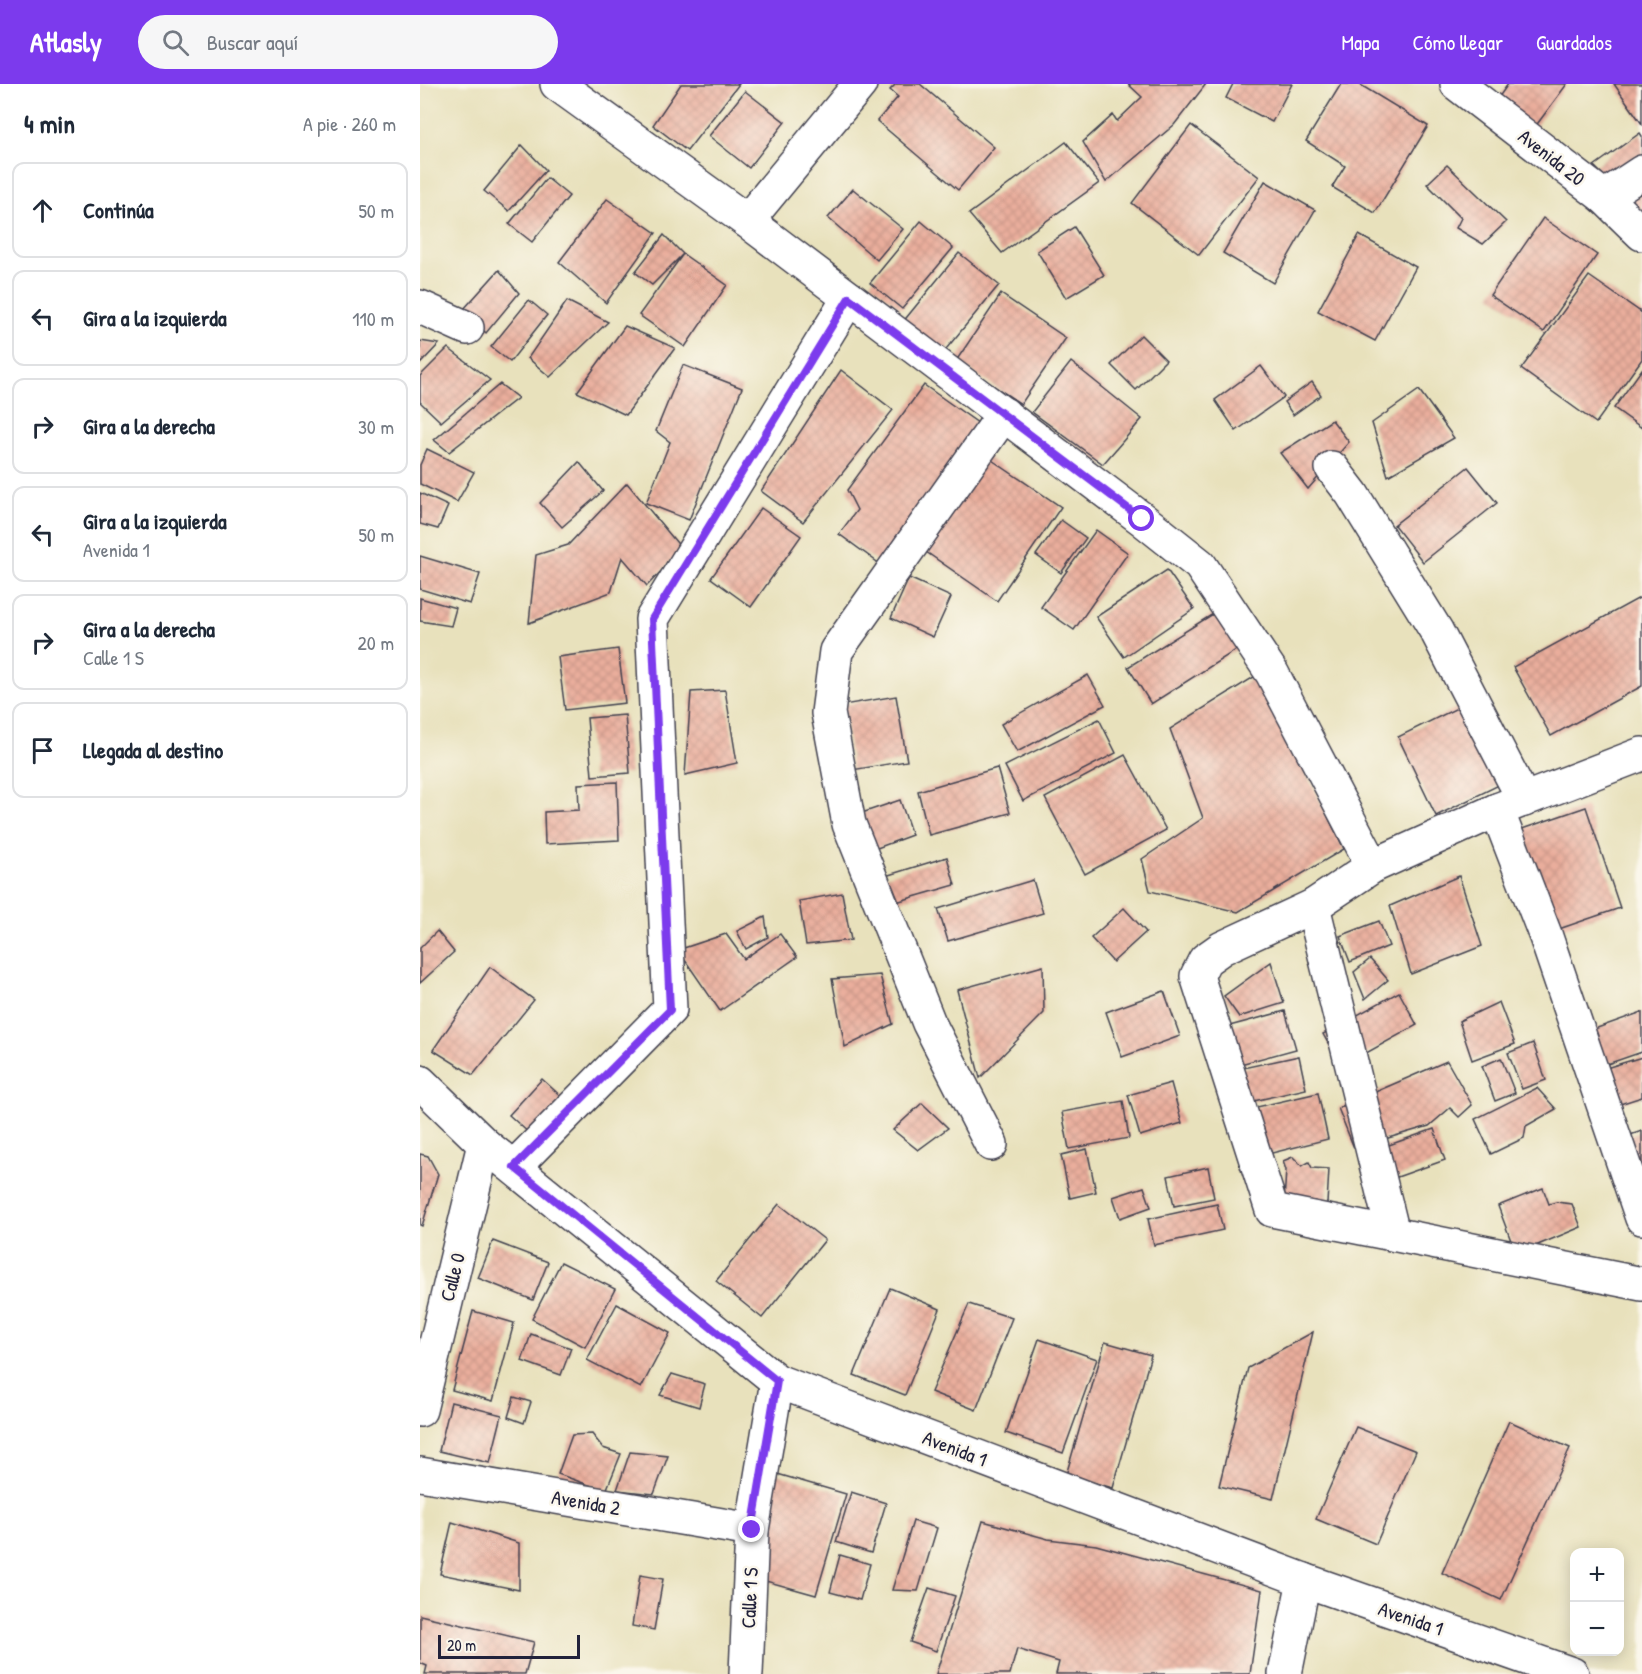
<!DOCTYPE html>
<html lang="es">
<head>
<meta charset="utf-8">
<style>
	:root { --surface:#fff; --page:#f6f6f7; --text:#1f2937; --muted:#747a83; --line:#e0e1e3; --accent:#7c3aed }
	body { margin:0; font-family:"Patrick Hand",sans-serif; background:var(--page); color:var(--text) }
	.controls { position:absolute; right:18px; bottom:18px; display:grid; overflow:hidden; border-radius:12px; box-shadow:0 3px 15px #0003 }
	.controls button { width:54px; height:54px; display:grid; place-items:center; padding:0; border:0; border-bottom:2px solid var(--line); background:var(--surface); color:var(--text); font:30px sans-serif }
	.scale { position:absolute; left:18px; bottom:15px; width:142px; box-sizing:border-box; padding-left:6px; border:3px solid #22223b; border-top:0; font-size:16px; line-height:21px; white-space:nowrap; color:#22223b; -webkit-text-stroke:4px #fbf7ec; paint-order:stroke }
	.stop { position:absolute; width:18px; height:18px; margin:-14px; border:4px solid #7c3aed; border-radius:50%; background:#fff }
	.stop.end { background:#7c3aed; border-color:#fff; box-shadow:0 2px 6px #0008 }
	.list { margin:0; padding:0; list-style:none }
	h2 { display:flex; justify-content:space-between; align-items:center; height:78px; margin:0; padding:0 24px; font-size:26px }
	h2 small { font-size:20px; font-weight:400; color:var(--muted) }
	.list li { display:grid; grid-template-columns:39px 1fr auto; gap:18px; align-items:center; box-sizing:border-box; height:96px; margin:0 12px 12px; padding:0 12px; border:2px solid var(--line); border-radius:12px }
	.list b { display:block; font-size:22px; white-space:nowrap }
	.list p { margin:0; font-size:20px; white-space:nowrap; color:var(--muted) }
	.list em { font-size:20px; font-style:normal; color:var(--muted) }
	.icon { flex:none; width:33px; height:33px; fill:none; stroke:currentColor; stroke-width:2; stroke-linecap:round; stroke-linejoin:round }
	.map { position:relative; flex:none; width:1222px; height:1590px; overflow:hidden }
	header { display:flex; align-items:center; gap:36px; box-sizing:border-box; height:84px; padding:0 30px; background:var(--accent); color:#fff }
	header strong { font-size:28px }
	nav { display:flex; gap:33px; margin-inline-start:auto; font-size:21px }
	.search { width:420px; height:54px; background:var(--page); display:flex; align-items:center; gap:15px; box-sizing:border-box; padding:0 21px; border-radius:33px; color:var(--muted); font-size:22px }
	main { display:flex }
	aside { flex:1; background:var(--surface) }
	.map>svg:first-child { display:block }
	.building { fill:url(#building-cross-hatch) }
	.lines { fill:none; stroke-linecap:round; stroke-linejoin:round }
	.minor-casing { stroke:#403f4e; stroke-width:36 }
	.minor { stroke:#fff; stroke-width:33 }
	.route { stroke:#7c3aed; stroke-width:8 }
	.labels { text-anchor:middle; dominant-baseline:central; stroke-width:5; stroke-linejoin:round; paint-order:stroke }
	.street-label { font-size:20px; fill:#22223b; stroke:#fbf7ec }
</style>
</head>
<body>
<header>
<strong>Atlasly</strong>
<div class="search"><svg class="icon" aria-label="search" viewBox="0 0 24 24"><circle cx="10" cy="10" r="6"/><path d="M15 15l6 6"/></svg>Buscar aquí</div>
<nav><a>Mapa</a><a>Cómo llegar</a><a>Guardados</a></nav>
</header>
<main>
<aside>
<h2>4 min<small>A pie · 260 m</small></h2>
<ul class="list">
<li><svg class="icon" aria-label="ahead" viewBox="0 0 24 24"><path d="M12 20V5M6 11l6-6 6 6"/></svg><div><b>Continúa</b></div><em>50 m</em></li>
<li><svg class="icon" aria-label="left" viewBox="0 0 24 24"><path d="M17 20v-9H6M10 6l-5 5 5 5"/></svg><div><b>Gira a la izquierda</b></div><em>110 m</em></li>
<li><svg class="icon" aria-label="right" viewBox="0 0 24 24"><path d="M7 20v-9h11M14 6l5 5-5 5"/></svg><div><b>Gira a la derecha</b></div><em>30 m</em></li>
<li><svg class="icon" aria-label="left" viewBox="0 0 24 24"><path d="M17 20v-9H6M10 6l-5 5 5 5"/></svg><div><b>Gira a la izquierda</b><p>Avenida 1</p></div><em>50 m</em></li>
<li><svg class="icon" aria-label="right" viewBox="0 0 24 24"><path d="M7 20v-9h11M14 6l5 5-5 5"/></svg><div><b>Gira a la derecha</b><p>Calle 1 S</p></div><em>20 m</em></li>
<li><svg class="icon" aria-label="arrive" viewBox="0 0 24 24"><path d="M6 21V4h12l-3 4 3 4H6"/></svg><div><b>Llegada al destino</b></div></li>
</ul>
</aside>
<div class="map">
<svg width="1222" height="1590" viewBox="0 0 1222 1590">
	<defs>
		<pattern id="building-cross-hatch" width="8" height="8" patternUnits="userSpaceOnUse" patternTransform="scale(1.5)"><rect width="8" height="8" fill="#eaae9c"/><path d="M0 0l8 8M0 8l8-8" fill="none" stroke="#c89587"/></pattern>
	</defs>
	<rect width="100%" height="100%" fill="#fbf7ec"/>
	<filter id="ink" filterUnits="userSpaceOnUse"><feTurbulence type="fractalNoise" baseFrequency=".0167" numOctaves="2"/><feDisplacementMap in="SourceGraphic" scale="12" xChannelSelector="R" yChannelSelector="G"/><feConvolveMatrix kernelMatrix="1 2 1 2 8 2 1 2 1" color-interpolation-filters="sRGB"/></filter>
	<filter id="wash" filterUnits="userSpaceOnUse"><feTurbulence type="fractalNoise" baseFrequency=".008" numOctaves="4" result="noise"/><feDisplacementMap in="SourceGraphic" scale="24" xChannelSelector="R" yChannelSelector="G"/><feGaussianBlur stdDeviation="1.35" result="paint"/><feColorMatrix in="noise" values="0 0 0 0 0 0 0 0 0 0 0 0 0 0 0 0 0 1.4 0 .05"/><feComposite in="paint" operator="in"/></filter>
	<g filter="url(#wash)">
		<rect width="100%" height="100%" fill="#e8e1bc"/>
		<g id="blocks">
			<g class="building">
				<polygon points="261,0 319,0 267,67 233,41"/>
				<polygon points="476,0 500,0 574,63 538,106 457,37 478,13 470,6"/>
				<polygon points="708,0 786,0 754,41 686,98 663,58 693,31 697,37 722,13"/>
				<polygon points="813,0 872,0 852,38 806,14"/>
				<polygon points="921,0 939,0 1008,42 955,129 912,103 925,82 886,57"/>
				<polygon points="1088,0 1147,0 1115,43 1076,17"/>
				<polygon points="1194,0 1222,0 1222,40"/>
				<polygon points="325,7 365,38 329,84 289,52"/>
				<polygon points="771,41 839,93 779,171 712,119"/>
				<polygon points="1220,49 1222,52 1222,76 1189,97 1174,82"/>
				<polygon points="646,58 679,99 582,169 549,130"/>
				<polygon points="102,61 126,86 89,127 64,107"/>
				<polygon points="1027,81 1086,138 1063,160 1036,144 1041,134 1007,100"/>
				<polygon points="127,94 149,112 112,158 89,140"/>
				<polygon points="845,97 895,126 853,199 803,169"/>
				<polygon points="1222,102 1222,135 1201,110"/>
				<polygon points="433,105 483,145 457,176 408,134"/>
				<polygon points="187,115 236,149 186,219 139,178"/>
				<polygon points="1123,134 1177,171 1124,248 1070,211"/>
				<polygon points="501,137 533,164 482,225 450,199"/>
				<polygon points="654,143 684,191 646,214 617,167"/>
				<polygon points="244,151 263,170 307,201 265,263 219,231 263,170 232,201 215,188"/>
				<polygon points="939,151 996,183 955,257 898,227"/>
				<polygon points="539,169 579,201 517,276 478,244"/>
				<polygon points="79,186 99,209 66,249 43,226"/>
				<polygon points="1169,192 1222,229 1222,275 1176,339 1101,285"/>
				<polygon points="581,210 646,254 601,320 536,277"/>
				<polygon points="109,216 127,231 90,278 71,263"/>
				<polygon points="147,217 188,238 130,293 108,274"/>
				<polygon points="205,242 255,264 206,331 157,308"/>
				<polygon points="721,251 746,276 716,306 691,281"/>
				<polygon points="0,257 19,260 0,280"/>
				<polygon points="28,264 70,296 21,338 0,318 0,292"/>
				<polygon points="651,278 722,335 683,380 612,328"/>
				<polygon points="263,281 322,304 269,436 226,419 250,358 236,347"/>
				<polygon points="841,282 864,313 816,347 795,316"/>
				<polygon points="1222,285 1222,344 1194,324"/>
				<polygon points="421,286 473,326 383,438 341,407"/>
				<polygon points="892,298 901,311 873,331 864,318"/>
				<polygon points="80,300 98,314 29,368 14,356"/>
				<polygon points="504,301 565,344 464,483 419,450 437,426 427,406"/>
				<polygon points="999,306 1034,354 968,392 952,339"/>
				<polygon points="912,336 929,358 888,405 860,369"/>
				<polygon points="7,365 54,388 37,418 0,400 0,381"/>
				<polygon points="563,370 641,423 577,517 499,463"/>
				<polygon points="159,378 183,407 142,443 120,419"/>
				<polygon points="1048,383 1077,419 1003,478 974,441"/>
				<polygon points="207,399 262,465 227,502 202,473 191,508 109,539 116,471 148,461"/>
				<polygon points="0,409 28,422 18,445 0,440"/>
				<polygon points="341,424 381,452 331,523 291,494"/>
				<polygon points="641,436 666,454 641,489 616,471"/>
				<polygon points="676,446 708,469 654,546 621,523"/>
				<polygon points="0,472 60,490 50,520 0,505"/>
				<polygon points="747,486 774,525 704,573 676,533"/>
				<polygon points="489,494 531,513 513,553 471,534"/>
				<polygon points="1221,513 1222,515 1222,602 1131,652 1093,583"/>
				<polygon points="0,514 36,524 31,542 0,537"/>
				<polygon points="801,525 824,561 731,620 708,583"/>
				<polygon points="198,565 205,619 145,626 138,573"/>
				<polygon points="668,591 685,621 597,668 581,640"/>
				<polygon points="837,591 924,765 818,828 730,807 722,775 783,734 750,645"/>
				<polygon points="305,606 317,679 265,691 271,608"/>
				<polygon points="476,612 487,677 432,686 423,621"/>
				<polygon points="1041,622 1079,701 1016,732 978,653"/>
				<polygon points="205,631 210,689 172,692 167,634"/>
				<polygon points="679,635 696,669 603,717 585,682"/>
				<polygon points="705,671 746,746 665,790 625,714"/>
				<polygon points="577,684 590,729 509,751 498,707"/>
				<polygon points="197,698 199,756 125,760 124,728 159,726 158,700"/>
				<polygon points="480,716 492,751 449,767 436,731"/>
				<polygon points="1166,723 1200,824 1136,846 1102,745"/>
				<polygon points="527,773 535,801 469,820 462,793"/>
				<polygon points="1039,792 1062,862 991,890 970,822"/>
				<polygon points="613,796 623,829 528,857 518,825"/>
				<polygon points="422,809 431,856 386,861 379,817"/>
				<polygon points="704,824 726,848 693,878 671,854"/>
				<polygon points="345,833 348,853 326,865 317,847"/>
				<polygon points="959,837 969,862 930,878 920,852"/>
				<polygon points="17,847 34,868 0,899 0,864"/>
				<polygon points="306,850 324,875 360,850 377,873 300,927 258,866"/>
				<polygon points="950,875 968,896 945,915 934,888"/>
				<polygon points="851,878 864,919 819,933 804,912"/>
				<polygon points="623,882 624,929 560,994 537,906"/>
				<polygon points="70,883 114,916 53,991 13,966"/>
				<polygon points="460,891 473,940 425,963 412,895"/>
				<polygon points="744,907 760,952 702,973 686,928"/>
				<polygon points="979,908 997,941 921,983 903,950"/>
				<polygon points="1079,918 1095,960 1052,976 1039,937"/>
				<polygon points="865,927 876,965 802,985 791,947"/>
				<polygon points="1222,928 1222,968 1164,988 1152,953"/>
				<polygon points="1113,959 1126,996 1102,1005 1088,969"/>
				<polygon points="879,972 886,1005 816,1021 809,987"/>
				<polygon points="1222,973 1222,1013 1175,1028 1163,991"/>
				<polygon points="1081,974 1095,1009 1075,1017 1062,982"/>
				<polygon points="1027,977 1052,1021 1039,1033 1030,1024 1009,1042 934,1064 918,1024"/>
				<polygon points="122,995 144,1015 111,1051 89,1031"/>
				<polygon points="751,999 762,1039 720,1052 708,1011"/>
				<polygon points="1117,1004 1136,1025 1106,1042 1104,1054 1071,1070 1055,1035"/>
				<polygon points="898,1009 908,1055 840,1072 828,1025"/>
				<polygon points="703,1017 709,1054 649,1065 642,1028"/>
				<polygon points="502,1019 528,1044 498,1066 473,1046"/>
				<polygon points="1014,1045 1025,1076 952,1102 941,1071"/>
				<polygon points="1222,1047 1222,1112 1204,1053"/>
				<polygon points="667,1065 676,1108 650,1114 641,1071"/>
				<polygon points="0,1070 8,1072 18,1090 2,1142 0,1141"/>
				<polygon points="873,1073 882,1082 889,1078 892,1084 909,1085 907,1120 864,1118 866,1086 863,1077"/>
				<polygon points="788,1083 794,1114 754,1122 748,1092"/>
				<polygon points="724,1103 731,1123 700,1134 693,1113"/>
				<polygon points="1123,1104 1129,1120 1136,1118 1152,1120 1161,1143 1096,1170 1078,1122"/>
				<polygon points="359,1120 405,1156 342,1234 296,1197"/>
				<polygon points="797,1120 803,1146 734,1161 728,1135"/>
				<polygon points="73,1157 128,1178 113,1216 58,1194"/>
				<polygon points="141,1178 195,1205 165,1263 112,1235"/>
				<polygon points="470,1204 520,1225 485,1311 434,1291"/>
				<polygon points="197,1220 250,1249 221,1304 167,1276"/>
				<polygon points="549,1220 592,1234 556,1326 511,1308"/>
				<polygon points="53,1227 94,1239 73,1317 32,1306"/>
				<polygon points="893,1248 853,1415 799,1402 828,1284"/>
				<polygon points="111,1250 151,1264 141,1291 102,1277"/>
				<polygon points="619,1255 677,1275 643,1369 586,1349"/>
				<polygon points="685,1258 731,1271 693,1404 646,1391"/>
				<polygon points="252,1290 285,1300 279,1323 240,1311"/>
				<polygon points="94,1313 111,1318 104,1339 88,1333"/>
				<polygon points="31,1318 82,1331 70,1379 19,1367"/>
				<polygon points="1089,1337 1150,1364 1081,1516 1022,1489"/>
				<polygon points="936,1343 996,1367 956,1460 896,1435"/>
				<polygon points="172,1350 183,1364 201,1370 186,1407 138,1390 152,1351"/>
				<polygon points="210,1368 248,1372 234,1410 197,1406"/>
				<polygon points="354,1389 426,1410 396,1511 324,1491"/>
				<polygon points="431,1408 466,1419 451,1469 416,1458"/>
				<polygon points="493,1437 517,1444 498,1507 472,1506"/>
				<polygon points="563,1437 628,1455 676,1461 842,1506 830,1590 636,1590 639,1578 597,1565 590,1590 516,1590"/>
				<polygon points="32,1438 99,1459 99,1506 20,1490"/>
				<polygon points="420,1471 450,1480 440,1516 410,1508"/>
				<polygon points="220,1491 243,1495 234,1546 212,1542"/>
				<polygon points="509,1504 535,1512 516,1567 490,1558"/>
				<polygon points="0,1531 114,1558 105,1590 5,1590 7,1582 0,1579"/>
			</g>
		</g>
	</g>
	<g filter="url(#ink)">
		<use href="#blocks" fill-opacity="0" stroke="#403f4e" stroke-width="1.5"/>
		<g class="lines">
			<defs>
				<g id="minor">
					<polyline points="137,0 327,137 722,435 780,481 852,589 953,782"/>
					<polyline points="1037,0 1184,113 1222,150"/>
					<polyline points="1184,113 1222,88"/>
					<polyline points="327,137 440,0"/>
					<polyline points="0,223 47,244"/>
					<polyline points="912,384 932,410 1017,548 1104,716"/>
					<polyline points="1222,670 1077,726 953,782 893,822 802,864 785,876 777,892 852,1126 1222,1200"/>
					<polyline points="1077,726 1126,853 1222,1134"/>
					<polyline points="893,822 973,1150"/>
					<polyline points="0,998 64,1060 357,1297 884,1496 1152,1590"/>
					<polyline points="571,1060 509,939 429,740 408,629 416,567 584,330"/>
					<polyline points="94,1083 250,925 232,535 429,214"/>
					<polyline points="0,1326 64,1060"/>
					<polyline points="0,1390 332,1446"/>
					<polyline points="326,1590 332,1446 357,1297"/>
					<polyline points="865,1590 884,1496"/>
				</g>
			</defs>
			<use href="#minor" class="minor-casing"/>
			<use href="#minor" class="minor"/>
		</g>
	</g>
	<g class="lines" filter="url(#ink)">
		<polyline class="route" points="332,1446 357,1297 94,1083 250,926 232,535 429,214 722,435"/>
	</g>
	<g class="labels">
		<g class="street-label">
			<text transform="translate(1132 73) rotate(38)">Avenida 20</text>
			<text transform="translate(32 1193) rotate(-76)">Calle 0</text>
			<text transform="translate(535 1364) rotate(21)">Avenida 1</text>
			<text transform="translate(166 1418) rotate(10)">Avenida 2</text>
			<text transform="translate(329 1514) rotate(-87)">Calle 1 S</text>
			<text transform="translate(991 1534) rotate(19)">Avenida 1</text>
		</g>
	</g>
</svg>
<div class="controls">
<button>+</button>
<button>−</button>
</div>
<div class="scale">20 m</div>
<div class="stop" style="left:722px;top:435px"></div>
<div class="stop end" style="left:332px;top:1446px"></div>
</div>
</main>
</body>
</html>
